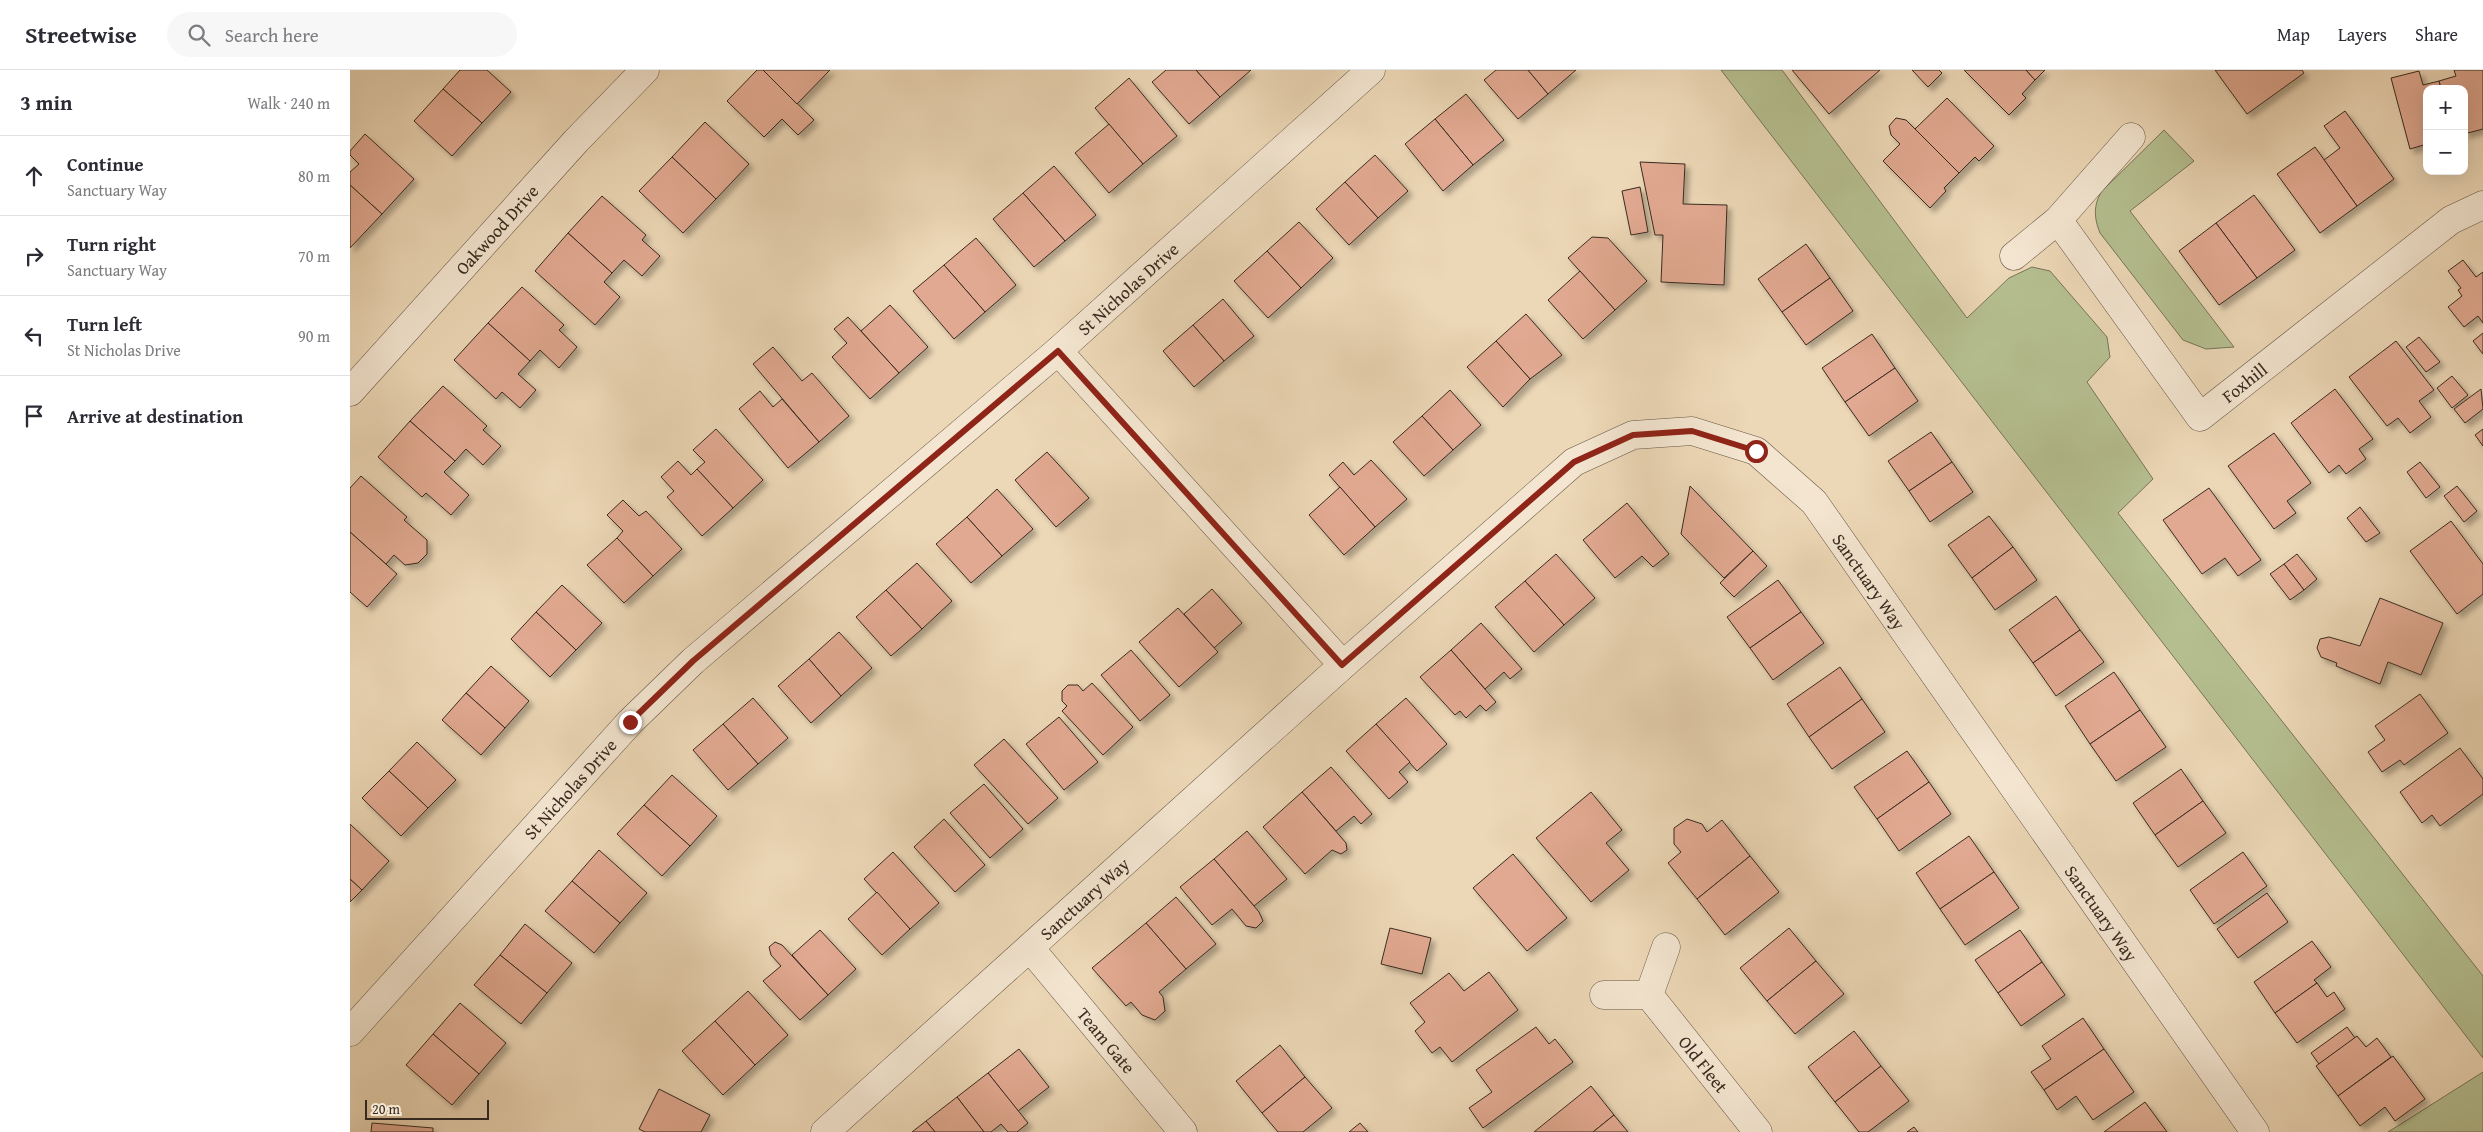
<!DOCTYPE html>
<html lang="en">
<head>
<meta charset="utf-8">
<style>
	:root { --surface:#fff; --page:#f7f7f7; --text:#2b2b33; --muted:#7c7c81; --line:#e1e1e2 }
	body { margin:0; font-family:"Gentium Book Plus",serif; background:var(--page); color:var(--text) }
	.controls { position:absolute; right:15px; top:15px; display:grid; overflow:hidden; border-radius:10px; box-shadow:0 5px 20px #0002 }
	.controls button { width:45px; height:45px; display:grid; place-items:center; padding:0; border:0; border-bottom:1px solid var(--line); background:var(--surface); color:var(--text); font:25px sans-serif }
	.scale { position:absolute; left:15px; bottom:12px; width:124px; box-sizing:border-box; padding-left:5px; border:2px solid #392a1f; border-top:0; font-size:14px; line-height:18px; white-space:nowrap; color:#392a1f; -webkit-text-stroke:4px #f3e5d0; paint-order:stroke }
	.stop { position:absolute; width:15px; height:15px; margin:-11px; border:4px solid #8f2418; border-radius:50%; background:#fff }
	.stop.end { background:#8f2418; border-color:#fff; box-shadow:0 1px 5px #0008 }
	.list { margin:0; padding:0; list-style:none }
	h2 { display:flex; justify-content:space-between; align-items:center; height:65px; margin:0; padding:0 20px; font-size:21px }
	h2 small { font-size:16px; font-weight:400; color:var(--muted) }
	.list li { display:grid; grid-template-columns:32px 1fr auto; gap:15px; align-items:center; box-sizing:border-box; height:80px; padding:0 20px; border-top:1px solid var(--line) }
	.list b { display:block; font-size:19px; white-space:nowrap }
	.list p { margin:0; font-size:16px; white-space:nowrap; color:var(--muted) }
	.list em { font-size:16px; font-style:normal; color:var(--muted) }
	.icon { flex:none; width:28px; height:28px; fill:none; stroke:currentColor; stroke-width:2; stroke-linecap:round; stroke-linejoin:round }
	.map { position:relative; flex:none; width:2133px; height:1062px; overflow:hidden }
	header { display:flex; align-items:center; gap:30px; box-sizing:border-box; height:70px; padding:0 25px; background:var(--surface); border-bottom:1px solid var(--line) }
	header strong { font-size:24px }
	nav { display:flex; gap:28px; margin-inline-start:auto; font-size:18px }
	.search { width:350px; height:45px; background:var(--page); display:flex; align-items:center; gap:12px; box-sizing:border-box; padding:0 18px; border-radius:28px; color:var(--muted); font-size:19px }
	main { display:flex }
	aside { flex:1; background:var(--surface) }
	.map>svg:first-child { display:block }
	.green { fill:#b5bf90; stroke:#777458 }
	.building { fill:#e1a991; stroke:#392a1f; filter:url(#shadow) }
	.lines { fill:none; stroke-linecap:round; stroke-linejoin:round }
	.street-casing { stroke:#665545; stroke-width:29 }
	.street { stroke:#f3e5d0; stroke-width:28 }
	.route { stroke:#8f2418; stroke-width:6 }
	.labels { text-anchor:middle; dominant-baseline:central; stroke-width:5; stroke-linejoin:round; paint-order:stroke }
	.street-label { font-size:18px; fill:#392a1f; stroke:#f3e5d0 }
</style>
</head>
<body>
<header>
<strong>Streetwise</strong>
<div class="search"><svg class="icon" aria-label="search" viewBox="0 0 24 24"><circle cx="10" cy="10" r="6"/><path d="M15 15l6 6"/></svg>Search here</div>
<nav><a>Map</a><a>Layers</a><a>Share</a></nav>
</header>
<main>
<aside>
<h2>3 min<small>Walk · 240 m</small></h2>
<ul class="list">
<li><svg class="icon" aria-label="ahead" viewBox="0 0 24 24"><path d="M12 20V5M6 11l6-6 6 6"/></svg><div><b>Continue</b><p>Sanctuary Way</p></div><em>80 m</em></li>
<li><svg class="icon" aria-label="right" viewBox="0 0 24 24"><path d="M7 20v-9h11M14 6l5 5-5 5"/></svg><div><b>Turn right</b><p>Sanctuary Way</p></div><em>70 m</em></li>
<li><svg class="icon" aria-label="left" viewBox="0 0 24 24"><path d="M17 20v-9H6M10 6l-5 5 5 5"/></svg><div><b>Turn left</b><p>St Nicholas Drive</p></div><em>90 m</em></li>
<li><svg class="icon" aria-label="arrive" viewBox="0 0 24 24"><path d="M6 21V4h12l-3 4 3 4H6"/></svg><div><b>Arrive at destination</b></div></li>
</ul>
</aside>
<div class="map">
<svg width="2133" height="1062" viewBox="0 0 2133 1062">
	<defs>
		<filter id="shadow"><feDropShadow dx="4.5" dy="4.5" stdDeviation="2.5" flood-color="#0004"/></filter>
	</defs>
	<rect width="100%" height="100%" fill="#ecd7b6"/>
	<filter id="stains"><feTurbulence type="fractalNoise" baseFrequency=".004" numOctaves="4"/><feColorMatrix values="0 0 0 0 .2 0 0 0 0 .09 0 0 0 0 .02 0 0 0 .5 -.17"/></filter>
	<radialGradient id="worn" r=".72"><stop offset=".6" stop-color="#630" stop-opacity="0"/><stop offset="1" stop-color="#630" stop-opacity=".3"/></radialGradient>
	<g class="green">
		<polygon points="1371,0 1432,0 1617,248 1659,208 1682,197 1700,201 1757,267 1760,287 1737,312 1803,409 1768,443 2133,906 2133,988"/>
		<path d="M1814,60L1844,91L1780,141L1884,277L1856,279L1833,270L1750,163C1744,148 1743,135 1752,121Z"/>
		<polygon points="2133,1002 2133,1062 2038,1062"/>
	</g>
	<g class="building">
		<polygon points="110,0 137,0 161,22 132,53 93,19"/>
		<polygon points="407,0 413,0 464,50 448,65 432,49 414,67 377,31"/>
		<polygon points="413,0 480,0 447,34"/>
		<polygon points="816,0 846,0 870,27 839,54 802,12"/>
		<polygon points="846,0 901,0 870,27"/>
		<polygon points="1146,0 1178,0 1198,24 1168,49 1134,10"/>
		<polygon points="1178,0 1226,0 1198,24"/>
		<polygon points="1442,0 1530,0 1479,44"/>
		<polygon points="1562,0 1589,0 1592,3 1578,17"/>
		<polygon points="1614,0 1676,0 1685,10 1672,24 1676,28 1659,45"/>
		<polygon points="1676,0 1695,0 1685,10"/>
		<polygon points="1865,0 1952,0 1954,3 1897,44"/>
		<polygon points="2104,0 2133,0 2133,59 2114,64 2114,19 2091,19 2089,11 2106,6"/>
		<polygon points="2069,1 2073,15 2089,11 2091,19 2077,19 2077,74 2060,79 2041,8"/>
		<polygon points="779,8 827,66 793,94 745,38"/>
		<polygon points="93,19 132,53 102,86 64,51"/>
		<polygon points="1116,24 1154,70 1123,95 1085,49"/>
		<polygon points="1597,28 1644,76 1629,91 1625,87 1609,103 1565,59"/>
		<polygon points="1995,41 2044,109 2007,136 1974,90 1990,78 1974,56"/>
		<polygon points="1546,48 1556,50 1609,103 1594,118 1596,121 1580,138 1533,91 1550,74 1541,65 1539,56"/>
		<polygon points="1085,49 1123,95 1093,121 1055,74"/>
		<polygon points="355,52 399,94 366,129 322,87"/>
		<polygon points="759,54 793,94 759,123 725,83"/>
		<polygon points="15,64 64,109 32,144 0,115 0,102 9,94 0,85 0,81"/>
		<polygon points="1965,77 2007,136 1970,163 1927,104"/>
		<polygon points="1025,85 1058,121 1028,148 995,112"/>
		<polygon points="322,87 366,129 333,163 289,121"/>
		<polygon points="1290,92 1335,94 1333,134 1377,135 1374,215 1311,212 1313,165 1305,165"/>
		<polygon points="704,96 746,145 715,171 673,123"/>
		<polygon points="995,112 1028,148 999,175 966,139"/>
		<polygon points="0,115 32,144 0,178"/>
		<polygon points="1290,117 1298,162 1281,165 1272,121"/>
		<polygon points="673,123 715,171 684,197 643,149"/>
		<polygon points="1904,125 1945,180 1907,208 1866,153"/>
		<polygon points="252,126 296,165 292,170 310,186 292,206 274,190 262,203 218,163"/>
		<polygon points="949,152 983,188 951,218 917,181"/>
		<polygon points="1866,153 1907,208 1869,235 1829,181"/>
		<polygon points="218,163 262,203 254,212 270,227 245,255 185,201"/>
		<polygon points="1242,167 1258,168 1297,211 1265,240 1218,188"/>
		<polygon points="626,168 666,215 635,242 594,195"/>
		<polygon points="1456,174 1480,208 1432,242 1408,209"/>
		<polygon points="917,181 951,218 918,248 884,211"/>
		<polygon points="2113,190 2126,207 2133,202 2133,253 2128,246 2114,257 2098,237 2112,226 2108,220 2111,218 2098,201"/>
		<polygon points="594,195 635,242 604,269 563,221"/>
		<polygon points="1230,201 1265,240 1233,269 1198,230"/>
		<polygon points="1480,208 1503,241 1456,275 1432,242"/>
		<polygon points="172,217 214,255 209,260 227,277 209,298 190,280 180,291 138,253"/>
		<polygon points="873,229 904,266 874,291 843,255"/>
		<polygon points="540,235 578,277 549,303 511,261"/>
		<polygon points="1176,244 1212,285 1180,309 1146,271"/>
		<polygon points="498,247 549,303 520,329 482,287 497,273 484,259"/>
		<polygon points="138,253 180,291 168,304 186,320 170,338 152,322 146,329 104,290"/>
		<polygon points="843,255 874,291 844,317 813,281"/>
		<polygon points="2133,263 2133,284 2123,271"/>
		<polygon points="1522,264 1545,298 1495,332 1472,298"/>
		<polygon points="2069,267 2090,292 2076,302 2056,277"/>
		<polygon points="1146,271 1180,309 1153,337 1117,297"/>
		<polygon points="2046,271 2084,320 2069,331 2081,347 2060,363 2048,348 2037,356 1999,307"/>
		<polygon points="423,277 452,311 462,303 499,346 469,372 403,294"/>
		<polygon points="1545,298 1568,331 1519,366 1495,332"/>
		<polygon points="2102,306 2118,325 2102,338 2087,318"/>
		<polygon points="93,316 137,356 133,360 151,376 133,395 116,379 105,391 60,351"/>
		<polygon points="1985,319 2023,369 2009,379 2016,389 1996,404 1989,395 1979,403 1941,353"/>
		<polygon points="2131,319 2133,339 2115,353 2104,339"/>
		<polygon points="1100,320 1131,355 1103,380 1072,346"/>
		<polygon points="410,321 423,337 432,329 469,372 438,398 389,339"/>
		<polygon points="1072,346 1103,380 1074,406 1043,372"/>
		<polygon points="60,351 105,391 94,402 119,425 101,445 76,423 72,427 28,387"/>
		<polygon points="366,359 413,410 383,438 347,399 355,392 343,380"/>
		<polygon points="2133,359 2133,376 2125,365"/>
		<polygon points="1581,362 1602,392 1559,421 1538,391"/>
		<polygon points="1924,363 1961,413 1937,431 1946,443 1924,459 1878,396"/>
		<polygon points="697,382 739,428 706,457 665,410"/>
		<polygon points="1021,390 1057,429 1025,457 979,405 993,392 1004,405"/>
		<polygon points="328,391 341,405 347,399 383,438 352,466 317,427 324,421 311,407"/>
		<polygon points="1602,392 1623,422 1580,452 1559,421"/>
		<polygon points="2070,392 2090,417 2076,428 2057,402"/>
		<polygon points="11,406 57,447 54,450 77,470 77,484 68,493 55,495 44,485 36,494 0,462 0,418"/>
		<polygon points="1340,416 1403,481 1374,508 1331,464"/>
		<polygon points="2107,416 2127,441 2114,452 2094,426"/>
		<polygon points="990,417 1025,457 994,485 959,445"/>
		<polygon points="1859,418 1911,490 1888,506 1875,488 1852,504 1813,450"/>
		<polygon points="647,419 683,459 652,486 617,447"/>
		<polygon points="273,430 289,446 296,441 332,479 303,506 267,468 273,461 257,445"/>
		<polygon points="1277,433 1319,484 1303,497 1292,486 1265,508 1233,470"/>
		<polygon points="2010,437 2030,463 2016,472 1997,448"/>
		<polygon points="1639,446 1663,477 1622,508 1598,475"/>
		<polygon points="617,447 652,486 621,513 586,474"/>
		<polygon points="2101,451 2133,494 2133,524 2107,544 2060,481"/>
		<polygon points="0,462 47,504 17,537 0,522"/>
		<polygon points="267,468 303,506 274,533 237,495"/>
		<polygon points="1663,477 1687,510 1645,540 1622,508"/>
		<polygon points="1403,481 1417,496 1384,527 1370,513"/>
		<polygon points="1206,484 1245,528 1214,555 1175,511"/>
		<polygon points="1947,484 1967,509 1954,520 1934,494"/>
		<polygon points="567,493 602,531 572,559 536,520"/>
		<polygon points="1934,494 1954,520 1940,530 1920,504"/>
		<polygon points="1428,510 1451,542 1400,578 1377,547"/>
		<polygon points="1175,511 1214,555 1184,582 1145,537"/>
		<polygon points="212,515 252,553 226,580 186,542"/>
		<polygon points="862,519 892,553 864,578 834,544"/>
		<polygon points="536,520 572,559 541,586 506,547"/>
		<polygon points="1706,526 1730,560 1683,593 1659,560"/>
		<polygon points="2030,528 2093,553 2071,605 2038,592 2030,614 1986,596 1987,593 1971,587 1967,578 1970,569 1979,567 2010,576"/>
		<polygon points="828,538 868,582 829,617 789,572"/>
		<polygon points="186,542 226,580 200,607 161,569"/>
		<polygon points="1451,542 1474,573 1423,610 1400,578"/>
		<polygon points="1131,553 1172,599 1160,609 1154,602 1135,619 1101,580"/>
		<polygon points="1730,560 1754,592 1706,626 1683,593"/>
		<polygon points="489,562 522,598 491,626 459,589"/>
		<polygon points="781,580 820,625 790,651 751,605"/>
		<polygon points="1101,580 1146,632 1136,641 1130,635 1116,648 1110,641 1105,645 1070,607"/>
		<polygon points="459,589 491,626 461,653 428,616"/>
		<polygon points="141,596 179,631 155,658 116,623"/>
		<polygon points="1490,597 1512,629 1459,667 1437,634"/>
		<polygon points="1764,602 1790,640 1740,674 1715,636"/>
		<polygon points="742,613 783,657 753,685 712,641 717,636 712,631 712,621 718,615 728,615 733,621"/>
		<polygon points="116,623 155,658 131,685 92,650"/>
		<polygon points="2070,624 2098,663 2054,695 2050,690 2032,702 2018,682 2035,670 2025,656"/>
		<polygon points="403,628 438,668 408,694 373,654"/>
		<polygon points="1056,628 1097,674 1067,701 1026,654"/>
		<polygon points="1512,629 1535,662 1482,699 1459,667"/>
		<polygon points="1790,640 1816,677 1766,711 1740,674"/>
		<polygon points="709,647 748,692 714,720 676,674"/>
		<polygon points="373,654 408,694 378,720 343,680"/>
		<polygon points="1026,654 1060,692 1049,702 1058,712 1039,729 996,681"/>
		<polygon points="654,669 708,728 678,754 624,695"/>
		<polygon points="67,672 106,710 78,738 39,701"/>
		<polygon points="2110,678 2133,709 2133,724 2090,756 2082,745 2072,753 2050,722"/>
		<polygon points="1557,681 1579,712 1527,749 1504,717"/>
		<polygon points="981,697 1022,744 1011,754 1004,746 986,761 952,722"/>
		<polygon points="1831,699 1853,731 1805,765 1783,733"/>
		<polygon points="39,701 78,738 51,766 12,728"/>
		<polygon points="322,705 367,746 340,776 294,735"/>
		<polygon points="1579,712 1601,744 1549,781 1527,749"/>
		<polygon points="634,714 673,759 640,788 600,743"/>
		<polygon points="952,722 996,773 997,780 991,784 982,780 955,804 913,757"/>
		<polygon points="1241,722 1272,760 1256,773 1279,800 1241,832 1186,768"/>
		<polygon points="1853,731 1876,763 1828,797 1805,765"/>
		<polygon points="294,735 340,776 312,806 267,764"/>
		<polygon points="594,749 635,795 605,822 564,777"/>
		<polygon points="1337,749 1352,754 1357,762 1372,750 1400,786 1347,829 1318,793 1331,782 1324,774 1324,758"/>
		<polygon points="0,754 39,791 12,820 0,809"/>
		<polygon points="897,761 937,809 904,836 864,789"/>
		<polygon points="1619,766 1644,802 1590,839 1566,803"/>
		<polygon points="249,780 297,823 270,853 222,811"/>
		<polygon points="543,782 589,833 560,859 514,809"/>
		<polygon points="1893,782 1917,816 1864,854 1840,820"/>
		<polygon points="1163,784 1217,848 1177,881 1123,818"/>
		<polygon points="1400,786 1429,822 1375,865 1347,829"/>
		<polygon points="864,789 909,842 913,851 906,858 896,856 882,839 862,855 830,817"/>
		<polygon points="1644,802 1669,838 1615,875 1590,839"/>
		<polygon points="0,809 12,820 0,832"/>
		<polygon points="222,811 270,853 244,883 195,841"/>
		<polygon points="527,822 560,859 532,885 498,849"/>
		<polygon points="1917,823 1938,852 1888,888 1867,859"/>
		<polygon points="826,827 866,874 836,899 796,853"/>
		<polygon points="796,853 836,899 809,922 813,927 815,941 805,950 792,945 781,932 776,936 742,898"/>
		<polygon points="175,854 222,893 197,923 150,885"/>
		<polygon points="1040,858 1081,868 1072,904 1031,894"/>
		<polygon points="1439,858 1466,891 1417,931 1390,898"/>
		<polygon points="470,860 506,899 478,925 442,885"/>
		<polygon points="1670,860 1692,892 1648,923 1625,890"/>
		<polygon points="1962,871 1981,897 1964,910 1967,913 1925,943 1904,912"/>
		<polygon points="425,872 432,875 478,925 450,950 413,911 431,896 421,885 419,877"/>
		<polygon points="150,885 197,923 171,954 124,915"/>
		<polygon points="1466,891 1494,924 1445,964 1417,931"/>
		<polygon points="1692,892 1715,925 1671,956 1648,923"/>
		<polygon points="1139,902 1168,940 1102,992 1090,977 1082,983 1065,961 1075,952 1060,933 1099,903 1114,921"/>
		<polygon points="1967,913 1977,927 1984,922 1995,939 1947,973 1925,943"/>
		<polygon points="398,921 438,965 405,995 365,951"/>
		<polygon points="110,933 156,973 129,1004 83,964"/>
		<polygon points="1733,948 1754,979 1694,1020 1681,1002 1701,989 1692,976"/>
		<polygon points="365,951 405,995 373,1025 332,981"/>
		<polygon points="1186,957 1199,974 1205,969 1223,992 1133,1058 1119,1038 1142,1022 1126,1000"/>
		<polygon points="1997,957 2005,968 1969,994 1961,983"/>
		<polygon points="1504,961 1531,996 1485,1032 1458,997"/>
		<polygon points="83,964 129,1004 102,1035 56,995"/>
		<polygon points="2007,966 2016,977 2027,968 2041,987 1988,1026 1966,996"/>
		<polygon points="930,975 955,1007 912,1043 886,1011"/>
		<polygon points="669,979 699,1017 668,1041 638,1003"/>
		<polygon points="1754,979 1784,1022 1743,1050 1726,1026 1707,1040 1694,1020"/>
		<polygon points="2043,986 2075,1029 2045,1051 2035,1037 2010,1056 1988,1026"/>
		<polygon points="1531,996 1559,1031 1518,1062 1509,1062 1485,1032"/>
		<polygon points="638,1003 678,1053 667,1062 658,1062 651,1054 641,1062 634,1062 607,1027"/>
		<polygon points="955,1007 982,1038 953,1062 928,1062 912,1043"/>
		<polygon points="1241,1016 1264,1045 1243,1062 1184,1062"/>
		<polygon points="309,1019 360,1045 351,1062 295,1062 289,1059"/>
		<polygon points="607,1027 634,1062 585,1062 576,1051"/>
		<polygon points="1795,1032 1817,1062 1754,1062"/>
		<polygon points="1264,1045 1278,1062 1243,1062"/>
		<polygon points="576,1051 585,1062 562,1062"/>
		<polygon points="22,1053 83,1058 83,1062 21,1062"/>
		<polygon points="1010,1053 1018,1062 999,1062"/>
		<polygon points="1564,1057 1568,1062 1557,1062"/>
	</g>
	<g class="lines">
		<defs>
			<g id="street">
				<path id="s1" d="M1708,150L1850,347L2101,150L2133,135"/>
				<polyline points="1664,186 1708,150 1781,67"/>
				<polyline points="708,281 993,595"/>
				<path id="s2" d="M0,322L226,71L295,0"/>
				<path id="s3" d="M680,878L833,1062"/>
				<polyline points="1254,925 1299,925 1316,877"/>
				<path id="s4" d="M1299,925L1408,1062"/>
				<path id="s5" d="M0,962L280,652L343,591L708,281L1021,0"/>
				<path id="s6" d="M475,1062L993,595L1224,392L1283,365L1342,361L1406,381L1464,432L1905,1062"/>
			</g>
		</defs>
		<use href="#street" class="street-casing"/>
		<use href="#street" class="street"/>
	</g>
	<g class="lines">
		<polyline class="route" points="280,652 343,591 708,281 992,595 1224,392 1283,365 1342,361 1406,381"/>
	</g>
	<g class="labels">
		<g class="street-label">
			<text stroke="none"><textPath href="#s2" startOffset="219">Oakwood Drive</textPath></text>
			<text stroke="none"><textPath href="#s5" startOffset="1078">St Nicholas Drive</textPath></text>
			<text stroke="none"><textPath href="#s1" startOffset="299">Foxhill</textPath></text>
			<text stroke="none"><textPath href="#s6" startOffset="1370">Sanctuary Way</textPath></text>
			<text stroke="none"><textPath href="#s5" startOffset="328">St Nicholas Drive</textPath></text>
			<text stroke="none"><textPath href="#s6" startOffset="349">Sanctuary Way</textPath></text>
			<text stroke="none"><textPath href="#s6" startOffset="1775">Sanctuary Way</textPath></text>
			<text stroke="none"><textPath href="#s3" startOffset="120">Team Gate</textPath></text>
			<text stroke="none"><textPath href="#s4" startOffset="88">Old Fleet</textPath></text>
		</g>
	</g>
	<rect width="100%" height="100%" filter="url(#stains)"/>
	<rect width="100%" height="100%" fill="url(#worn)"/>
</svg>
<div class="controls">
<button>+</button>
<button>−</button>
</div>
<div class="scale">20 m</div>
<div class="stop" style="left:1406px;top:381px"></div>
<div class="stop end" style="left:280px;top:652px"></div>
</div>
</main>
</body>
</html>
